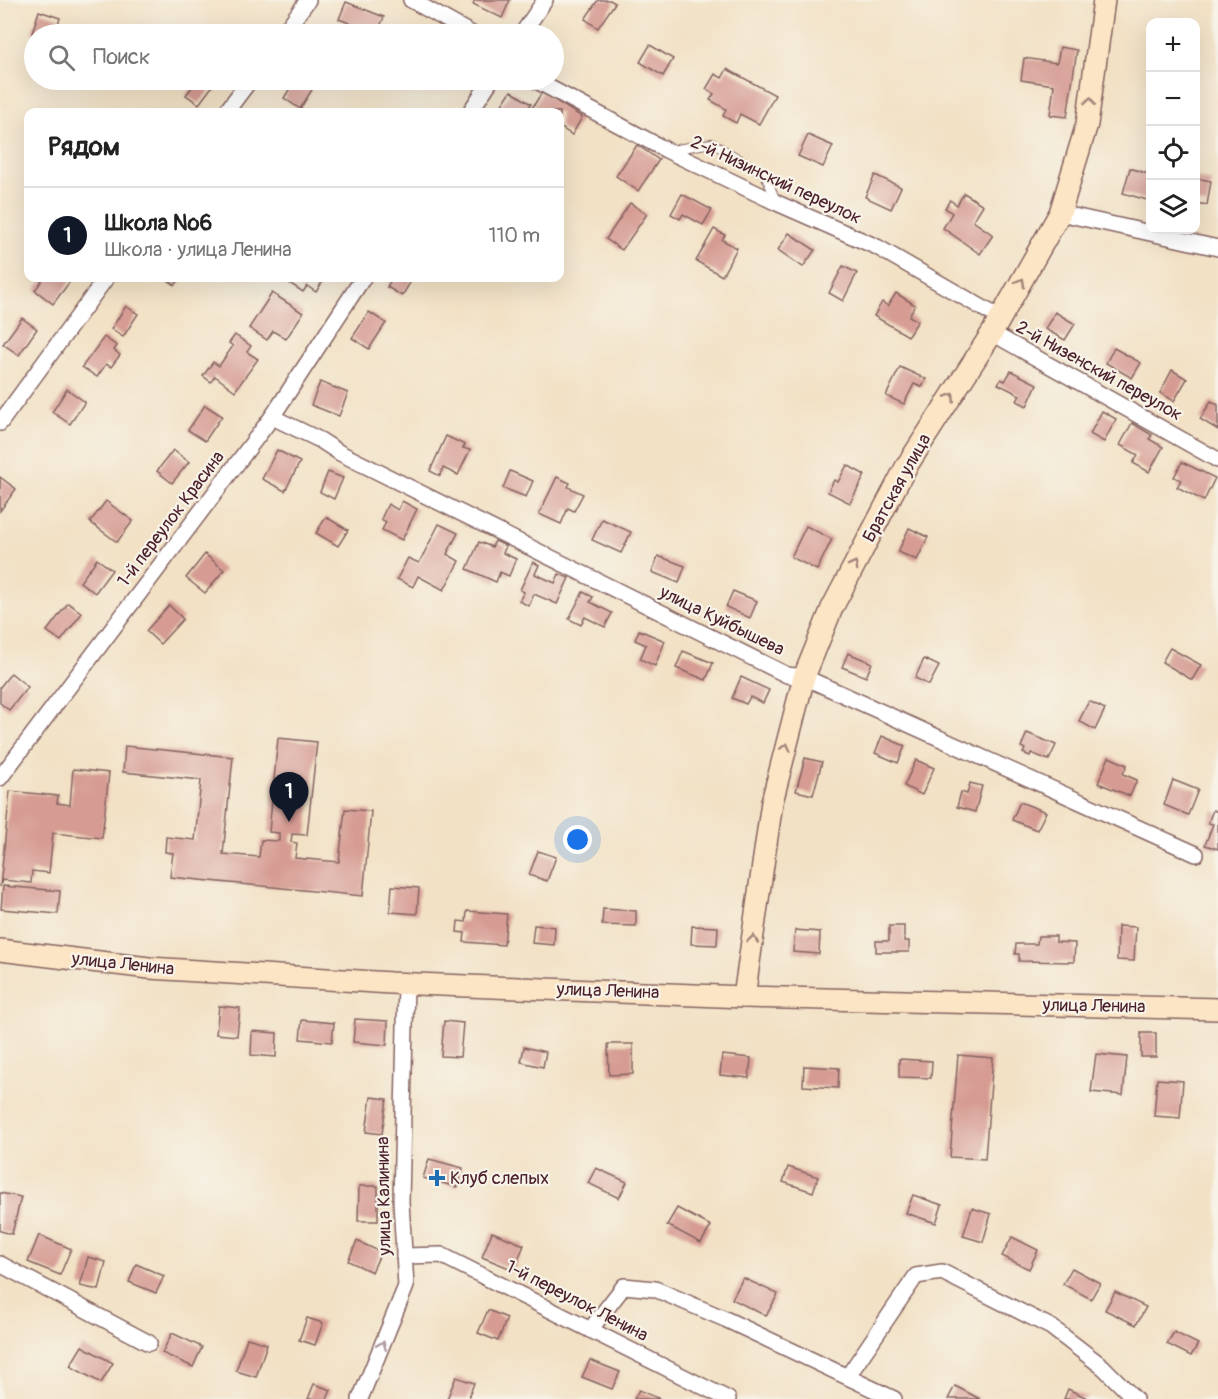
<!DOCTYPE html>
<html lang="ru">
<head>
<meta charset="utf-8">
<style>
	:root { --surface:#fff; --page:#f6f6f6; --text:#222; --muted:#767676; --line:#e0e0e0; --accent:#111827 }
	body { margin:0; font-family:Pangolin,sans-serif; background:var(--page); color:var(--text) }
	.controls { position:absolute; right:18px; top:18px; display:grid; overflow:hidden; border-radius:12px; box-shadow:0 6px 24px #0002 }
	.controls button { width:54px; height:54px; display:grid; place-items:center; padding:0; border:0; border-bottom:2px solid var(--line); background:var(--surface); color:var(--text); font:30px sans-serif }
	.you { position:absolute; left:578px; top:840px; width:21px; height:21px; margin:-15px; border:4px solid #fff; border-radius:50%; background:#1a73e8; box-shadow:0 0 0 9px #1a73e833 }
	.badge { display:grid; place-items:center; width:39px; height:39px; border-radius:50%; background:var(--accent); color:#fff; font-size:20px; font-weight:700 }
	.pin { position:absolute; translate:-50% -50px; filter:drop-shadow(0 2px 3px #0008) }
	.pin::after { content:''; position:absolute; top:32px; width:21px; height:18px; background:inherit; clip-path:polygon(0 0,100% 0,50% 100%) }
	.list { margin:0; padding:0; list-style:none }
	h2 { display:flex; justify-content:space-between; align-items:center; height:78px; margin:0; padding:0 24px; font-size:26px }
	h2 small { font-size:20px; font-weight:400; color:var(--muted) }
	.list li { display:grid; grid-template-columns:39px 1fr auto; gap:18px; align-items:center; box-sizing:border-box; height:96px; padding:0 24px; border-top:2px solid var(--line) }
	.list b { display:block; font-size:22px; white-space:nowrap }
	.list p { margin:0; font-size:20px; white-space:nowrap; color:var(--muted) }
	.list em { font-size:20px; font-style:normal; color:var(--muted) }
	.icon { flex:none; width:33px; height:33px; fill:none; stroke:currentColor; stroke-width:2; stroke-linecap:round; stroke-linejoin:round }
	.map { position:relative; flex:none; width:1218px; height:1399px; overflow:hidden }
	.search { position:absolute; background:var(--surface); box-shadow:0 6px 24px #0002; left:24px; top:24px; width:540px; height:66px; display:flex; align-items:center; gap:15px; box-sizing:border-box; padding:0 21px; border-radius:33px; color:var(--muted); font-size:22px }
	.panel { position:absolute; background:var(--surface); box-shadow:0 6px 24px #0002; left:24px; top:108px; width:540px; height:174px; border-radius:12px }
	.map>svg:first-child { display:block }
	.building { fill:#d69b93 }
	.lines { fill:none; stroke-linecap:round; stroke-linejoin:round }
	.lane-casing { stroke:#856361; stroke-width:10 }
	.street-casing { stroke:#856361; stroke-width:18 }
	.secondary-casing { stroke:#856361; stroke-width:24 }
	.lane { stroke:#fff; stroke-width:8 }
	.street { stroke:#fff; stroke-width:15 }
	.secondary { stroke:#fce5c4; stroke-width:21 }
	.oneway { stroke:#a38278 }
	.oneway2 { stroke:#ae9aa0 }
	.poi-dot { fill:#1f6fb2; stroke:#f7f3e8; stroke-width:2 }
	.labels { text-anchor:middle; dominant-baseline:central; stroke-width:4.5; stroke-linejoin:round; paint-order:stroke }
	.street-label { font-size:18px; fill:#4a1f2b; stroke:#f7f3e8 }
	.poi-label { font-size:18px; fill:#4a1f2b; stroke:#f7f3e8; text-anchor:start }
</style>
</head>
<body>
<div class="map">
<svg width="1218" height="1399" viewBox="0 0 1218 1399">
	<rect width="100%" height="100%" fill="#f7f3e8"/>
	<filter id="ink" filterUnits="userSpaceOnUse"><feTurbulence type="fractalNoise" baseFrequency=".0167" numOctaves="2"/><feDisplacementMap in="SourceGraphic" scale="12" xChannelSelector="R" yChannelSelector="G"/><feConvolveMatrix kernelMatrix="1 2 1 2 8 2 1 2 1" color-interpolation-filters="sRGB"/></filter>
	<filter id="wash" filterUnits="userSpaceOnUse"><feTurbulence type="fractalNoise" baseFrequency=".008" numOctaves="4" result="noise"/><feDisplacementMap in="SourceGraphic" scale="24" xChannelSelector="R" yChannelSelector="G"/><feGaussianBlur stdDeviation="1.35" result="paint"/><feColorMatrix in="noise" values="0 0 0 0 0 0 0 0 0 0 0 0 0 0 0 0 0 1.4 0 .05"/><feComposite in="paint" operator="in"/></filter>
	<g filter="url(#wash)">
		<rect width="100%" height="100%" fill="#f2e1c5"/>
		<g id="blocks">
			<g class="building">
				<polygon points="475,0 510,0 502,18 473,4"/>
				<polygon points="598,0 610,0 615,3 598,28 585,19"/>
				<polygon points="346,2 384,17 377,34 339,19"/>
				<polygon points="39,11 60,18 55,34 32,33"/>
				<polygon points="650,45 673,59 663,76 640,62"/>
				<polygon points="1060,47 1077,50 1067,117 1050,115 1054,85 1021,80 1024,58 1057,63"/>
				<polygon points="727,69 775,95 759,124 740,114 736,123 723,116 726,109 710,100 714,94 706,89 715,74 722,78"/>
				<polygon points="197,80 217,80 199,104 186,95"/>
				<polygon points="295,80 318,80 300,109 284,98"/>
				<polygon points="511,91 531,104 526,112 497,112"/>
				<polygon points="542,92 582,117 572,135 560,127 560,112 535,112 531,110"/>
				<polygon points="808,135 833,146 823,167 798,156"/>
				<polygon points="637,145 659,160 638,191 616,176"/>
				<polygon points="1130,168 1148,174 1150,168 1150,201 1123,193"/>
				<polygon points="875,175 901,187 891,209 865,197"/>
				<polygon points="1196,178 1211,181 1207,205 1196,203"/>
				<polygon points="964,193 983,205 973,221 993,235 980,254 943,228 952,213 945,208 950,200 957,205"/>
				<polygon points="682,194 712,210 703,225 683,214 680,219 671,214"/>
				<polygon points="630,203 647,214 622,250 606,239"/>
				<polygon points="714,229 725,235 722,240 737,248 722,276 696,261"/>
				<polygon points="789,233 815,250 803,267 778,250"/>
				<polygon points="843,266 857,273 843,301 829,293"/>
				<polygon points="44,278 69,278 72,279 53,304 35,290"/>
				<polygon points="165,278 181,278 175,285"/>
				<polygon points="284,278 325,278 316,292 307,286 303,292 283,279"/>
				<polygon points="392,278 413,278 402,296 387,287"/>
				<polygon points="272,293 303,313 286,339 273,331 267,340 249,328"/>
				<polygon points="896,293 915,305 909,316 918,321 908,336 874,316 882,302 888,306"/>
				<polygon points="126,306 138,314 123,337 111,329"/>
				<polygon points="369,312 386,323 369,349 352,338"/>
				<polygon points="1055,312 1075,324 1065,340 1045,329"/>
				<polygon points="22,318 37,329 19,355 3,344"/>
				<polygon points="235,335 251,346 247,352 258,359 235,391 215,376 211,382 203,376 213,362 219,366 233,346 229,343"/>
				<polygon points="104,337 117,346 114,350 120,355 111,367 106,364 97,377 82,367"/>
				<polygon points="1114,348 1141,363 1132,378 1106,363"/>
				<polygon points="900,367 926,379 922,387 914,384 904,404 886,396"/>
				<polygon points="1172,370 1187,379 1174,401 1160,393"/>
				<polygon points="1011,371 1037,384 1027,406 1017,401 1020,395 998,384 1001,379 1005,381"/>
				<polygon points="320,382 348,393 339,416 311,405"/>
				<polygon points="67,389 85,402 70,424 52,412"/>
				<polygon points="1211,401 1218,405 1218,430 1200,419"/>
				<polygon points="205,405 222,416 205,441 188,430"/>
				<polygon points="1102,411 1116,419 1104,442 1090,434"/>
				<polygon points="1132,423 1152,435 1149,439 1163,447 1149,472 1133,463 1138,455 1120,445"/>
				<polygon points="446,436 465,445 463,448 470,450 458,475 443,468 440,476 430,471"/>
				<polygon points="173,450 189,462 172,483 157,471"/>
				<polygon points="277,450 300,462 285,491 262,479"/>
				<polygon points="1182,462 1215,478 1204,501 1177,487 1181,480 1174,477"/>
				<polygon points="847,465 865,475 850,503 828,492 834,480 838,482"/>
				<polygon points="510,471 533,481 526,497 503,488"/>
				<polygon points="328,472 343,478 334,499 320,492"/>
				<polygon points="0,477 16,489 0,511"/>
				<polygon points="557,477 570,483 568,487 583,494 574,511 568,508 561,524 539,514"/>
				<polygon points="106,501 133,521 117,542 90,522"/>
				<polygon points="402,501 417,509 402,540 382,530 386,522 381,519 388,504 398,510"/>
				<polygon points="326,517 348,530 338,546 316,533"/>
				<polygon points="602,519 631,532 621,553 592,540"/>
				<polygon points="439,524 458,533 447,554 459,561 444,590 418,576 413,587 397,579 408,558 419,563"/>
				<polygon points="806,526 832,539 817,570 791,557"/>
				<polygon points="909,528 928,537 917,560 898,552"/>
				<polygon points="495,541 506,546 503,553 516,559 509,576 500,572 496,582 467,569 479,542 492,547"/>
				<polygon points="205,554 224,570 205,593 186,578"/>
				<polygon points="658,556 685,566 679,583 652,572"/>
				<polygon points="97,559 112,570 95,593 80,582"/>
				<polygon points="533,562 539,565 535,574 555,583 559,574 569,578 557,604 534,594 529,606 519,601 524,592 520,590"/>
				<polygon points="733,591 757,601 750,618 726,607"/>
				<polygon points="583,592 593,597 590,602 612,613 605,627 585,617 581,625 569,619"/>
				<polygon points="68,603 82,613 61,641 47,631"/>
				<polygon points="169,605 183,619 160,644 146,631"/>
				<polygon points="639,630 665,641 655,666 640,659 646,645 635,640"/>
				<polygon points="1170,648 1201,665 1192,680 1162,662"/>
				<polygon points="683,651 713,663 706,680 676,668"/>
				<polygon points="848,653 872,663 866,677 842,667"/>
				<polygon points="924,659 939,666 929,685 915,678"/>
				<polygon points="11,673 28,687 9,710 0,703 0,687"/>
				<polygon points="741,677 769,690 763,703 750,697 746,704 732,698"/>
				<polygon points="1089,701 1105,709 1095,730 1079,721"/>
				<polygon points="1027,733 1056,745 1049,760 1031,753 1030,756 1023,753 1025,749 1021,747"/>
				<polygon points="882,736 905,746 898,763 875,753"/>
				<polygon points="278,738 317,742 307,835 292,834 291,842 297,843 295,858 339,862 345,809 371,811 363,896 170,877 173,853 165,852 166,837 195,840 201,780 123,772 125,746 233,757 223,854 259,857 261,840 279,841 279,833 269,832"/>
				<polygon points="1109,757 1127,765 1123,774 1137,780 1130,796 1098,783"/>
				<polygon points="805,758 822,762 813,795 796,791"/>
				<polygon points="916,760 934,768 922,795 904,786"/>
				<polygon points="73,769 109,773 102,838 53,833 49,873 32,871 31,883 2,880 0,887 10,791 58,796 57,803 70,805"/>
				<polygon points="1173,780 1198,790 1188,815 1164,805"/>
				<polygon points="970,783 982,786 975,812 957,807 961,792 967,794"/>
				<polygon points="1020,802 1046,812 1037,830 1012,820"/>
				<polygon points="1213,810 1218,812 1218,849 1205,845 1213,824 1208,823"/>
				<polygon points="538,851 556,857 547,881 529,875"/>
				<polygon points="3,886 60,891 58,914 1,909"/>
				<polygon points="392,886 419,888 417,914 390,912"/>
				<polygon points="603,909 636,911 636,926 602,925"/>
				<polygon points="467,911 507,914 504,945 464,942 465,933 457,932 458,921 466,922"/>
				<polygon points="534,925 555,927 554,945 532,943"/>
				<polygon points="692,926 718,927 717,945 691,944"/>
				<polygon points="889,926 904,926 904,941 909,941 909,952 876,952 876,941 889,941"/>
				<polygon points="1118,926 1136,927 1134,961 1117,960"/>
				<polygon points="795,930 820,932 819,954 793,952"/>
				<polygon points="1038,936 1056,936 1056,942 1075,943 1074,962 1019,961 1019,954 1015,954 1016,944 1037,944"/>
				<polygon points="219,1006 240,1008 237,1036 216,1034"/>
				<polygon points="355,1019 388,1021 387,1045 353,1042"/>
				<polygon points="302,1020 334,1023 332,1042 300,1039"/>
				<polygon points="444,1021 463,1023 460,1057 441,1056"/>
				<polygon points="252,1031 277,1033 276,1057 251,1055"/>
				<rect x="1141" y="1033" width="15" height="24"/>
				<polygon points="608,1044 633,1044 633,1074 609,1075"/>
				<polygon points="524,1047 546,1052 543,1067 521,1062"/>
				<polygon points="1096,1054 1127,1057 1123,1095 1091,1092"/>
				<polygon points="722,1055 751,1058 749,1078 720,1075"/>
				<polygon points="958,1055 993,1058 985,1159 950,1157"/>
				<polygon points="899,1059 932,1061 931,1078 899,1077"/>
				<polygon points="804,1066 839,1068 838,1088 803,1086"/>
				<polygon points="1157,1079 1183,1081 1180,1118 1154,1116"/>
				<polygon points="371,1097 387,1099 382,1134 366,1132"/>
				<polygon points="429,1159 463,1168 457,1187 423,1178"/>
				<polygon points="788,1167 818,1177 813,1192 783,1182"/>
				<polygon points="596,1168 627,1182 619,1198 588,1183"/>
				<polygon points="359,1186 378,1186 378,1221 358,1221"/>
				<polygon points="0,1193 21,1197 12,1234 0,1231"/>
				<polygon points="913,1195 942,1205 936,1223 906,1213"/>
				<polygon points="677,1208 711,1226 701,1243 667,1225"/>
				<polygon points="972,1208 991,1214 983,1242 963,1236"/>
				<polygon points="492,1232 524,1245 514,1270 482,1257"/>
				<polygon points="39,1235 71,1249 60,1275 28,1262"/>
				<polygon points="1012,1237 1038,1250 1029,1269 1002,1256"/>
				<polygon points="357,1241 381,1252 372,1272 348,1261"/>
				<polygon points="88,1257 106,1262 99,1290 80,1286"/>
				<polygon points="136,1264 164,1276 156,1293 129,1282"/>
				<polygon points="1072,1268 1100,1283 1091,1299 1063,1284"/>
				<polygon points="743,1278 778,1294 766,1316 732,1299"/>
				<polygon points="1115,1292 1146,1307 1136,1325 1105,1310"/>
				<polygon points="488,1310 507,1318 498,1341 478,1333"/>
				<polygon points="307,1318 323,1323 315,1345 299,1340"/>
				<polygon points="1174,1332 1198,1344 1191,1356 1167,1344"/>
				<polygon points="172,1333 202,1347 193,1367 162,1353"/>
				<polygon points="247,1338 267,1344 256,1377 236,1371"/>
				<polygon points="82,1346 113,1363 101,1383 70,1366"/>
				<polygon points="590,1360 620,1372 612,1389 582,1377"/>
				<polygon points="456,1377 474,1383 468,1399 447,1399"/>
				<polygon points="314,1384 331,1390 327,1399 308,1399"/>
				<polygon points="955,1386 980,1399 948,1399"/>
				<polygon points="1068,1389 1089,1399 1064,1399"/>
				<polygon points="639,1390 660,1399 634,1399"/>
			</g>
		</g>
	</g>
	<g filter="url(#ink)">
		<use href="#blocks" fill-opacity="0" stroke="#856361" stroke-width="1.5"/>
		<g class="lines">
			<defs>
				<polyline id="lane" points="671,150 712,143 765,174 776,201"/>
				<g id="street">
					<polyline points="411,0 472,34"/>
					<polyline points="283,34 308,0"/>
					<polyline points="522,34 545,0"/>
					<polyline points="535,80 666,150 777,203 877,247 1000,318"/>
					<polyline points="226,112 250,80"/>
					<polyline points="470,112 491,80"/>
					<polyline points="1060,213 1218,248"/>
					<polyline points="992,333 1218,460"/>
					<polyline points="272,417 320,440 340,453 787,675 804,677 1196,854"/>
					<polyline points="0,423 106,278"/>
					<polyline points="0,778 272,417 363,278"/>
					<polyline points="404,1256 441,1255 728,1399"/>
					<polyline points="0,1264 149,1343"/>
					<polyline points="590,1330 624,1286 655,1289 725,1319 894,1399"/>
					<polyline points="848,1376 916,1276 942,1272 1051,1327 1103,1367 1135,1399"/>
					<polyline points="360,1399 406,1286 401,1202 406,983"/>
				</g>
				<g id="secondary">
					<polyline points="0,950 149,968 391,983 744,997 1218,1009"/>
					<polyline points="744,997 772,802 804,677 832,608 906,467 992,333 1060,213 1087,124 1104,0"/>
				</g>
			</defs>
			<use href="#lane" class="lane-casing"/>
			<use href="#street" class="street-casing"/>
			<use href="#secondary" class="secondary-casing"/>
			<use href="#lane" class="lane"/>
			<use href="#street" class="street"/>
			<use href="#secondary" class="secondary"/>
		</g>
		<defs><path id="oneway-chevron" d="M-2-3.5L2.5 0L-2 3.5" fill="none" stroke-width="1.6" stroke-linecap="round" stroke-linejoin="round" transform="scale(1.5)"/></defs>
		<g class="oneway">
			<use href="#oneway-chevron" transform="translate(1090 101) rotate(-82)"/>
			<use href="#oneway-chevron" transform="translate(1021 282) rotate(-60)"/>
			<use href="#oneway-chevron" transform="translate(951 397) rotate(-57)"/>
			<use href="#oneway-chevron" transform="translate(854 565) rotate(-62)"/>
			<use href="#oneway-chevron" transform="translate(786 747) rotate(-76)"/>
			<use href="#oneway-chevron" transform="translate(753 939) rotate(-82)"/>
		</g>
		<use class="oneway2" href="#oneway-chevron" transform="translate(382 1345) rotate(-68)"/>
	</g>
	<path class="poi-dot" d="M434 1169h6v6h6v6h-6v6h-6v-6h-6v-6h6z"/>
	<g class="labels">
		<g class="street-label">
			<text transform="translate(776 180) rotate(25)">2-й Низинский переулок</text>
			<text transform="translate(1099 371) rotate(29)">2-й Низенский переулок</text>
			<text transform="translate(897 488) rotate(-61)">Братская улица</text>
			<text transform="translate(171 519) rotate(-53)">1-й переулок Красина</text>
			<text transform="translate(722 621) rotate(26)">улица Куйбышева</text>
			<text transform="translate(123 964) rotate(6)">улица Ленина</text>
			<text transform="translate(608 991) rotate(2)">улица Ленина</text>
			<text transform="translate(1094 1006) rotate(1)">улица Ленина</text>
			<text transform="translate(384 1196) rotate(-91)">улица Калинина</text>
			<text transform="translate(577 1301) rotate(27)">1-й переулок Ленина</text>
		</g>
		<g class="poi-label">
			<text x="450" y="1178">Клуб слепых</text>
		</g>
	</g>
</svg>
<div class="controls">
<button>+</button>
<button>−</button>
<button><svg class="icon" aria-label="locate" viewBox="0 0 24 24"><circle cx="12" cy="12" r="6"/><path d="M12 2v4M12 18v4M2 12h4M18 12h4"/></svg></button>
<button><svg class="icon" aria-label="layers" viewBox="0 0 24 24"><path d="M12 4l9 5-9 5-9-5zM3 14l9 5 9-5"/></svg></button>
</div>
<div class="you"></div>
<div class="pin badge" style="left:289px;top:822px">1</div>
<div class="search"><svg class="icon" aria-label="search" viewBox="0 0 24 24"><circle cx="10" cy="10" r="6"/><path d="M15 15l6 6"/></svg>Поиск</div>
<section class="panel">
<h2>Рядом<small></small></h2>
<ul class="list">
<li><span class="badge">1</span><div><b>Школа №6</b><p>Школа · улица Ленина</p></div><em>110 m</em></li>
</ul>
</section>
</div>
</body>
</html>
